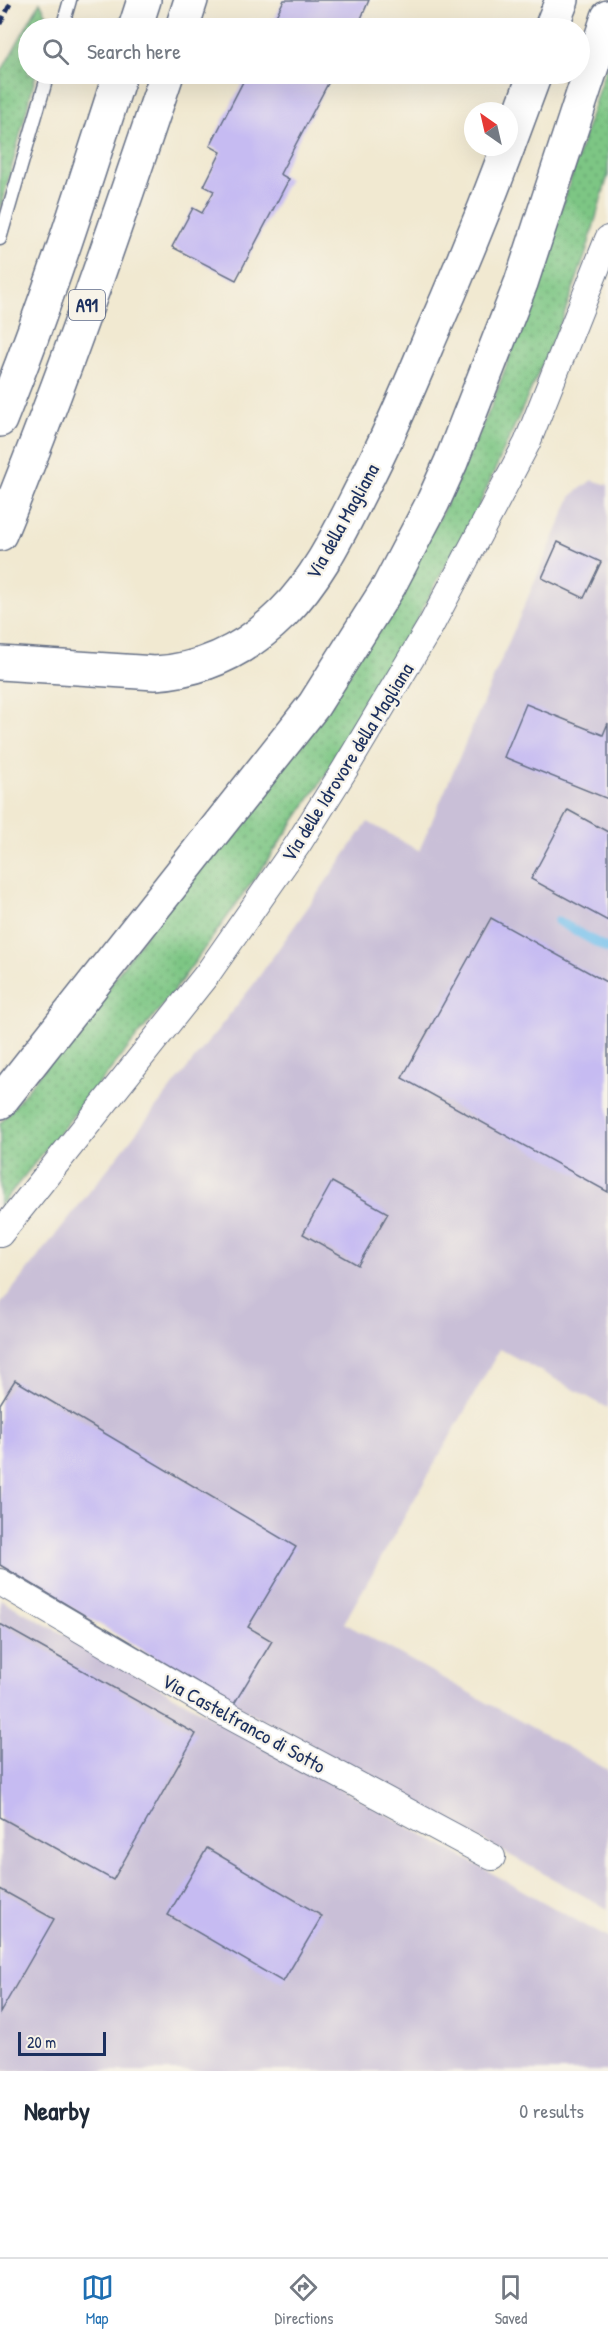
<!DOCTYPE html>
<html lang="en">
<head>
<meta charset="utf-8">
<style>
	:root { --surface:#fff; --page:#f6f6f7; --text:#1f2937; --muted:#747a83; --line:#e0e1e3; --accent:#1f6fb2 }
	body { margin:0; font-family:"Patrick Hand",sans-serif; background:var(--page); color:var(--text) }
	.compass { position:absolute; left:464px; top:102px; width:54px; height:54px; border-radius:50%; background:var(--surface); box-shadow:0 6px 24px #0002; rotate:326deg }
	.scale { position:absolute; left:18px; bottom:15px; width:88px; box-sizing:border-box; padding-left:6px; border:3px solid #1b2f5e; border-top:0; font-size:16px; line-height:21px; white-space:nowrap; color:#1b2f5e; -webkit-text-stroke:4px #f7f3e8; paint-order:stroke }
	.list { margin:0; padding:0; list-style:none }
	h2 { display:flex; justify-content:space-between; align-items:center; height:78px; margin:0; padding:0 24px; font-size:26px }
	h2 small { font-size:20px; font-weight:400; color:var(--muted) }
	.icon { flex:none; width:33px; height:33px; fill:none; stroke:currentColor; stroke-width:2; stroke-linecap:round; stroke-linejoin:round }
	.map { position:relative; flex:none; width:608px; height:2071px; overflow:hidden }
	.search { position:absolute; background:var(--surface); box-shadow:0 6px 24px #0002; left:18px; right:18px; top:18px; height:66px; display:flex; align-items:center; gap:15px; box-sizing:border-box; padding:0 21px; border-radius:33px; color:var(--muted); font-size:22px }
	.sheet { height:186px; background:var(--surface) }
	nav { display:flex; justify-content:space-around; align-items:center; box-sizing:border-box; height:84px; border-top:2px solid var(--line); background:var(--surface); font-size:16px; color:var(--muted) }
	nav a { display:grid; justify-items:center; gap:3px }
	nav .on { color:var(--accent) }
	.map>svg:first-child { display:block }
	.industrial { fill:#c9bfd7 }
	.grass { fill:url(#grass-dots); stroke:#4c7a71; stroke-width:1.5 }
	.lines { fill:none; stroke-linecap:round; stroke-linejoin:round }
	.stream { stroke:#73c0ed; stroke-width:9 }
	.building { fill:#c6bbf2 }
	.lane-casing { stroke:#667086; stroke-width:15 }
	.street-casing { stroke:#667086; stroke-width:28 }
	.secondary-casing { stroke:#667086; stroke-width:36 }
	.highway-casing { stroke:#667086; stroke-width:36 }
	.lane { stroke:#fff; stroke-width:12 }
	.street { stroke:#fff; stroke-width:26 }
	.secondary { stroke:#fff; stroke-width:33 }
	.highway { stroke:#fff; stroke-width:33 }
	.rail { stroke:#1b2f5e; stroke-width:4.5; stroke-dasharray:9 4.5; stroke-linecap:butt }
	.labels { text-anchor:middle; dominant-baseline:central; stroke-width:4.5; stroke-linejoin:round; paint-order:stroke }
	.shield { fill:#f7f3e8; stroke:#5d6a87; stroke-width:1.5 }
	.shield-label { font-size:18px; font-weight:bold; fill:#1b2f5e }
	.street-label { font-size:20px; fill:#1b2f5e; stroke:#f7f3e8 }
</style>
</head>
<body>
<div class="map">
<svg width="608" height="2071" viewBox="0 0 608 2071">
	<defs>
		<pattern id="grass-dots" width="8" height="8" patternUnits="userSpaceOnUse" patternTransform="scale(1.5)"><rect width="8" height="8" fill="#7dc684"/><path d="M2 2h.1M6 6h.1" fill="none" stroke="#66a16f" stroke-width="1.8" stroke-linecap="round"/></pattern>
	</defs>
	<rect width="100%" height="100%" fill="#f7f3e8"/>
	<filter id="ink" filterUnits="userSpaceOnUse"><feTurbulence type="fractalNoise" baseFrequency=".0167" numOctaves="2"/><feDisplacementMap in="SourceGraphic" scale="12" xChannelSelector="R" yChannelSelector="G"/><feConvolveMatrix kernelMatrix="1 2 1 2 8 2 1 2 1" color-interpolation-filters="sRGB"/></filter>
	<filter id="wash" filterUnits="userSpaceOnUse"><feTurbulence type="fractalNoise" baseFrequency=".008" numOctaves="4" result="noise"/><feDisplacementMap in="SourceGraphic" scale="24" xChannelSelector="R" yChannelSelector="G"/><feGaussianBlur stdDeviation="1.35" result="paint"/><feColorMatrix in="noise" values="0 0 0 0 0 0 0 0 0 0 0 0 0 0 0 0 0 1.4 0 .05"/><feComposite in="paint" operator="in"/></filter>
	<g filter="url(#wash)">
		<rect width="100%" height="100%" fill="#f1e9d1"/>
		<g class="industrial">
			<polygon points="592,480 608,485 608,1408 500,1349 344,1623 608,1770 608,1909 234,1704 0,1565 0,1305 253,985 368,822 419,851 572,495"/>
			<polygon points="0,1599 608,1938 608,2071 0,2071"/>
		</g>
		<g class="grass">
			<polygon points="40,2 50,21 48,28 28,28 28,74 36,74 0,212 0,74"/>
			<polygon points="608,60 608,175 586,253 562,320 472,521 443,570 413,627 325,776 265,864 171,995 0,1206 0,1124 103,995 439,519 491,407 546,258"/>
		</g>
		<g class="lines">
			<polyline class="stream" points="558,921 608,949"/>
		</g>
		<g id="blocks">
			<g class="building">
				<polygon points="284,0 369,0 357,28 270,28"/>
				<polygon points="247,74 333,74 280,174 289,179 236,280 172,247 193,208 202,213 214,191 204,186 221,152 210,146"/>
				<polygon points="558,542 601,562 584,598 542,578"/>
				<polygon points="526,704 603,735 608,723 608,799 504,757"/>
				<polygon points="568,810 608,832 608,921 531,879"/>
				<polygon points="491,918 608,983 608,1192 402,1078"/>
				<polygon points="332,1182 388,1213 358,1265 303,1234"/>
				<polygon points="15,1380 296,1547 248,1627 272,1641 234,1704 0,1565 0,1404"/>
				<polygon points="0,1624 196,1734 113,1880 0,1817"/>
				<polygon points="207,1848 322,1916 283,1982 168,1915"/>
				<polygon points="0,1889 54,1919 0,2013"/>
			</g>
		</g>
	</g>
	<g filter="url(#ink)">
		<use href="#blocks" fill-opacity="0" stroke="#667086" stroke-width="1.5"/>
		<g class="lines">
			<defs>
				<g id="lane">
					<polyline points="62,28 70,0"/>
					<polyline points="0,239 48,74"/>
				</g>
				<g id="street">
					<polyline points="0,1234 208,973 298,844 345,769 431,625 527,443 608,239"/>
					<polyline points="0,1582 213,1707 492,1857"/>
				</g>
				<g id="secondary">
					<polyline points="551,28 562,0"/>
					<polyline points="509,144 535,74"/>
					<path d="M0,663L155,673C205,670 248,648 283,613C319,577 340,531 363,486C387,440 407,393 427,345C456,280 483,214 508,147"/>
				</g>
				<g id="highway">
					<polyline points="135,28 144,0"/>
					<polyline points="182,28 191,0"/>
					<path d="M0,420C46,306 83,190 120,74"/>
					<path d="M0,534C62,383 115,229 167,74"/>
					<polyline points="0,1102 314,705 389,586 433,502 451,462 521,283 608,17"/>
				</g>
			</defs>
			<use href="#lane" class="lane-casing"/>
			<use href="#street" class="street-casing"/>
			<use href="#secondary" class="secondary-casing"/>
			<use href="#highway" class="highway-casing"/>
			<use href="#lane" class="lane"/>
			<use href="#street" class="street"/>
			<use href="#secondary" class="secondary"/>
			<use href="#highway" class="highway"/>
			<polyline class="rail" points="0,24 12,0"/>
		</g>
	</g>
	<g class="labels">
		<rect class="shield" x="69" y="290" width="36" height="30" rx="4.5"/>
		<g class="shield-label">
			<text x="87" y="305">A91</text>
		</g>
		<g class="street-label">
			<text transform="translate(342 521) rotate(-61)">Via della Magliana</text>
			<text transform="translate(347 762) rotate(-58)">Via delle Idrovore della Magliana</text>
			<text transform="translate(244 1723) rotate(29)">Via Castelfranco di Sotto</text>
		</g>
	</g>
</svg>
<svg class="compass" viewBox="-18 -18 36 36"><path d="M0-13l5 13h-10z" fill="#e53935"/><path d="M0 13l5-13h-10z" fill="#747a83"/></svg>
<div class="scale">20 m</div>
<div class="search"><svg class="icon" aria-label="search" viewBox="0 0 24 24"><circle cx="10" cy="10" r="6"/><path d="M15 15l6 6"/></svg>Search here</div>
</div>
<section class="sheet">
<h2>Nearby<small>0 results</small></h2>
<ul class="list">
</ul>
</section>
<nav>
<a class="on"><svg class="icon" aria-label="map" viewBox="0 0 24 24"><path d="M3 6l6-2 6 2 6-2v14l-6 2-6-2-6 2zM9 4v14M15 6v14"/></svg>Map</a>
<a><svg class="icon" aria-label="directions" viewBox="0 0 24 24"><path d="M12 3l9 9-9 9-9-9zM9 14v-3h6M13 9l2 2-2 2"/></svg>Directions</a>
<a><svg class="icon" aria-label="saved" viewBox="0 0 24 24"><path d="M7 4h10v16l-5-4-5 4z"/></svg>Saved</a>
</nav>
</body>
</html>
